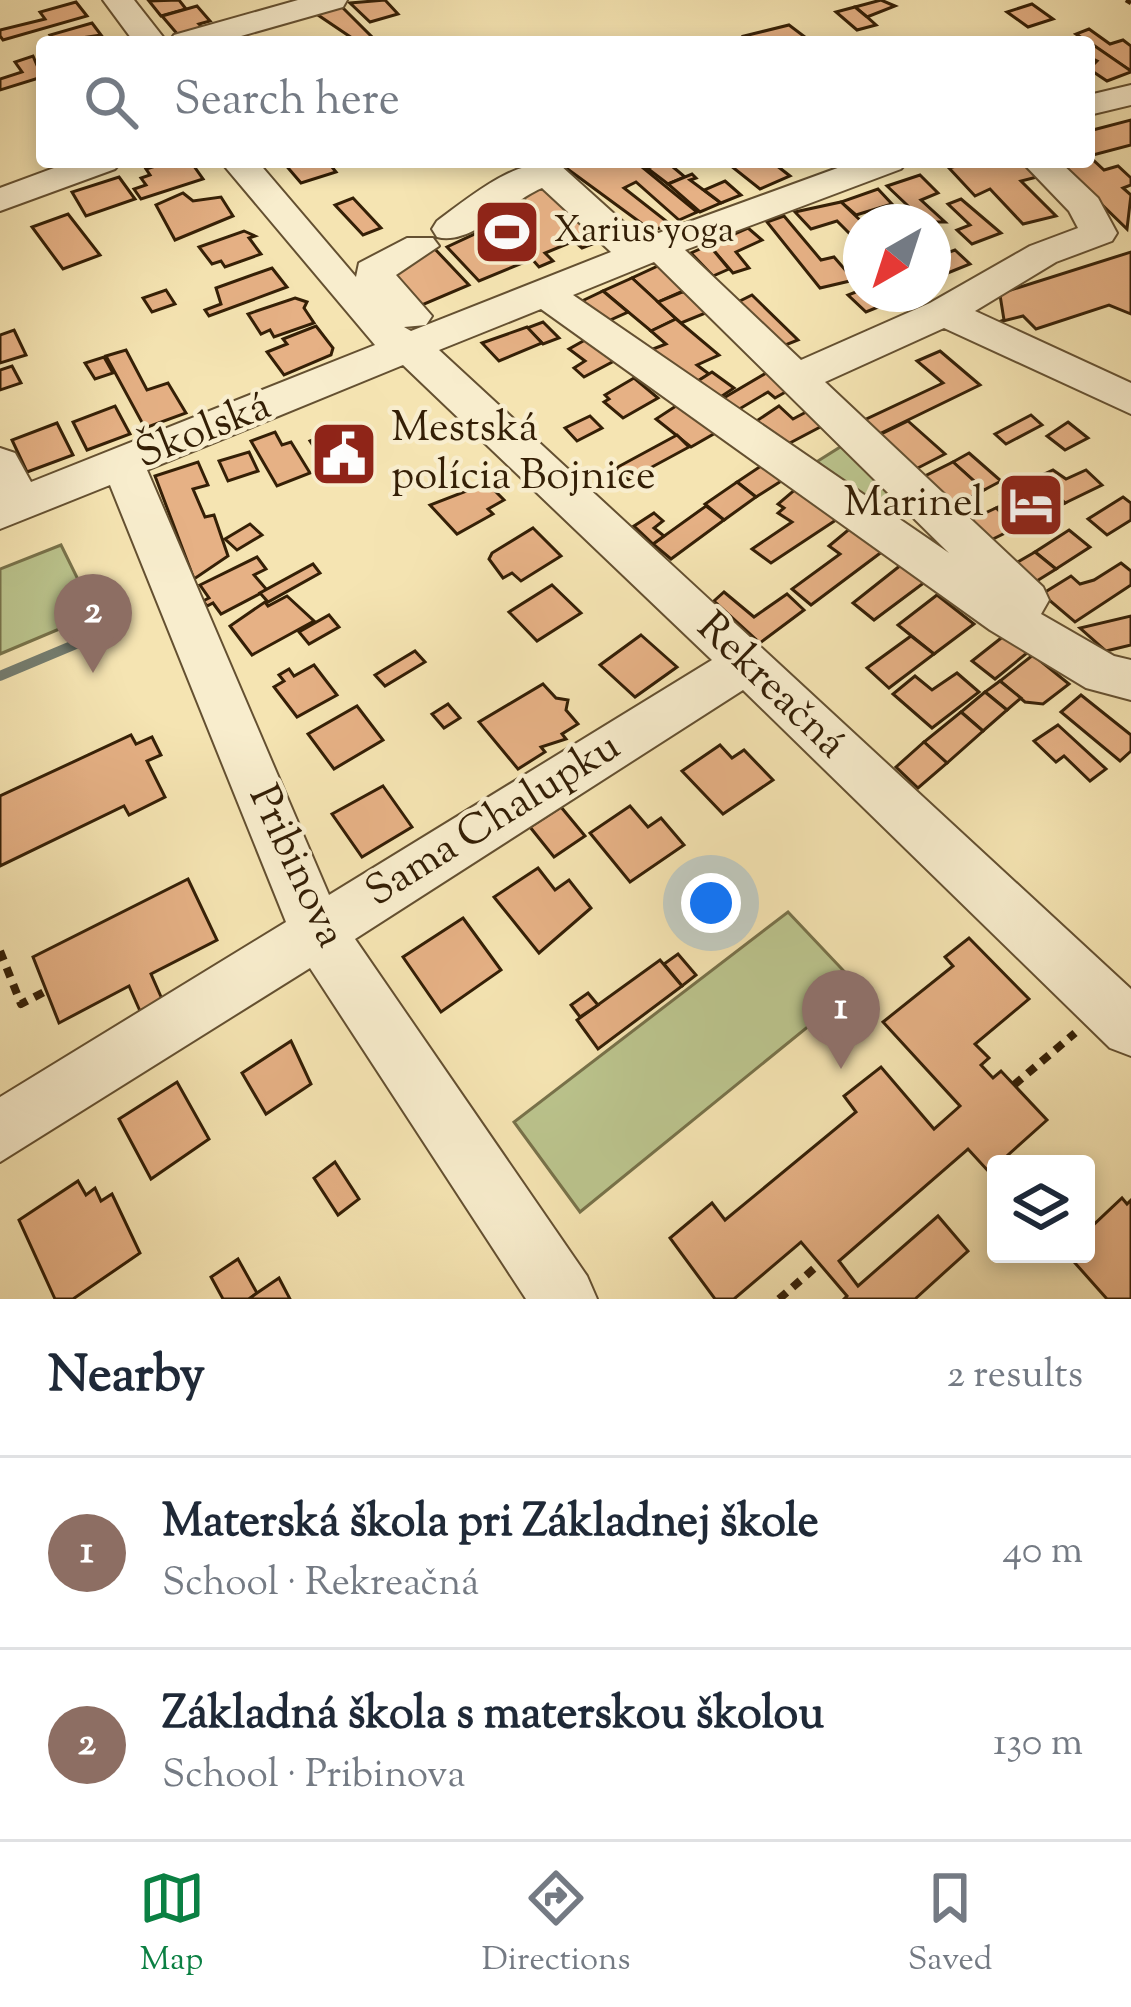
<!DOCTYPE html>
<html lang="en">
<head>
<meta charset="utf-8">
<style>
	:root { --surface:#fff; --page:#f2f2f3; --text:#1f2937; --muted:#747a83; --line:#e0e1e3; --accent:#0b8043 }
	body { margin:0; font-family:"Sorts Mill Goudy",serif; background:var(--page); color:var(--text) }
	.controls { position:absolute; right:36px; bottom:36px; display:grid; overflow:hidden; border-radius:12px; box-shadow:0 6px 18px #0003 }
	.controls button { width:108px; height:108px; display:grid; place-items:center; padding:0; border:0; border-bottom:3px solid var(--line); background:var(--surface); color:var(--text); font:60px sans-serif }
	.compass { position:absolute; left:843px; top:204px; width:108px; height:108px; border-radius:50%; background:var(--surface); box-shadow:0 6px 18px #0003; rotate:219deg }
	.you { position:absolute; left:711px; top:903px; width:42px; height:42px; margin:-30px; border:9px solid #fff; border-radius:50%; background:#1a73e8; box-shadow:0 0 0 18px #1a73e833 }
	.badge { display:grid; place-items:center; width:78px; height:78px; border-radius:50%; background:var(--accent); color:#fff; font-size:39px; font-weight:700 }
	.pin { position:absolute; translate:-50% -99px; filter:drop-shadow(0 3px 6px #0008) }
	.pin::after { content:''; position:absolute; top:63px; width:42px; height:36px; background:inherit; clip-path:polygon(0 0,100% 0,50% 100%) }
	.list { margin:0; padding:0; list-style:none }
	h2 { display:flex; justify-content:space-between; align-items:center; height:156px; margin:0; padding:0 48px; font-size:51px }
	h2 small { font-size:39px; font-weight:400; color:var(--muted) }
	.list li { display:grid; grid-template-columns:78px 1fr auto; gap:36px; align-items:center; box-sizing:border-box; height:192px; padding:0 48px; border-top:3px solid var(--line) }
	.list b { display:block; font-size:45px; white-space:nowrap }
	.list p { margin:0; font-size:39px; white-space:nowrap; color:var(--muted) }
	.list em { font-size:39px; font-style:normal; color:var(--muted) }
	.icon { flex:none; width:66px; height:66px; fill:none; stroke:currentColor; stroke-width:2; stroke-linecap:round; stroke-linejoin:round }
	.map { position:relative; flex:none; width:1131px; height:1299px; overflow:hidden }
	.search { position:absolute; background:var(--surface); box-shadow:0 6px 18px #0003; left:36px; right:36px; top:36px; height:132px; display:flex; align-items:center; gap:30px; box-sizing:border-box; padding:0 42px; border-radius:12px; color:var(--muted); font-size:45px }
	.sheet { height:540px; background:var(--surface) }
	nav { display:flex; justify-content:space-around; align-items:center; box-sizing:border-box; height:168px; border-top:3px solid var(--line); background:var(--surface); font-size:33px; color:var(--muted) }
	nav a { display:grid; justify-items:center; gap:6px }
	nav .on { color:var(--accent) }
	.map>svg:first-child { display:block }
	.green { fill:#bbc48d; stroke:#78724a; stroke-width:3 }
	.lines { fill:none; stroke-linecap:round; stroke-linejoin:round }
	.stream { stroke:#747d70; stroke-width:10 }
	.building { fill:#e6b185; stroke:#341f06; stroke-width:3 }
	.minor-casing { stroke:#645031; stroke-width:4 }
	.path-far1 { stroke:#341f06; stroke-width:4.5; stroke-dasharray:6 4.5; stroke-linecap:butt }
	.path { stroke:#341f06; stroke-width:8; stroke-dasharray:10 8; stroke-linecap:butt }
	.minor { fill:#f8edcd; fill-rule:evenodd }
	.labels { text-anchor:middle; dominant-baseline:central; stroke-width:9; stroke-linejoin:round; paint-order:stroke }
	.far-poi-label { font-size:36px; fill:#341f06; stroke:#f8edcd; text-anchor:start }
	.poi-label { font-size:42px; fill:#341f06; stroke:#f8edcd; text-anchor:start }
	.street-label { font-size:42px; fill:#341f06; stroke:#f8edcd }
</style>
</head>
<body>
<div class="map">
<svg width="1131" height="1299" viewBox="0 0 1131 1299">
	<rect width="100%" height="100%" fill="#f5e4b2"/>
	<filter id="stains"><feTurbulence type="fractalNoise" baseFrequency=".00167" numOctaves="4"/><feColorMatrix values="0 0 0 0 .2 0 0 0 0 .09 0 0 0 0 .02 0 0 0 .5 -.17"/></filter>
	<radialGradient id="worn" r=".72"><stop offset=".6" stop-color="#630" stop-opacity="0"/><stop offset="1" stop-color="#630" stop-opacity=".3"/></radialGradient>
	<g class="green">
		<polygon points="845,444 913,510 893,524 810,466"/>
		<polygon points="61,545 95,614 0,654 0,569"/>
		<polygon points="788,912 858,986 580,1212 514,1122"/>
	</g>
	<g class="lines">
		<polyline class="stream" points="0,676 119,626"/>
	</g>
	<g class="building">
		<polygon points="179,0 186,9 161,16 149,1"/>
		<polygon points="385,0 398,14 370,22 350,3"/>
		<polygon points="881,0 895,6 867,17 855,7"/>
		<polygon points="76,2 87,16 3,40 0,36 0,30 45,19 40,12"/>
		<polygon points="1032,4 1053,19 1028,27 1007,12"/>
		<polygon points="197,6 210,21 199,24 204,29 179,36 162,16"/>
		<polygon points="341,6 377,42 355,40 315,13"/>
		<polygon points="855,7 867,17 876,25 857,30 836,12"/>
		<polygon points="92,23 101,35 55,42 50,35"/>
		<polygon points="789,25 805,37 751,42 744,36"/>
		<polygon points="1089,29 1110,44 1123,40 1131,46 1131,71 1076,34"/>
		<polygon points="1089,42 1131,71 1131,72 1107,81 1089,69 1097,61 1089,57"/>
		<polygon points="33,56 42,77 0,90 0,79 22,72 15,62"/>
		<polygon points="1131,120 1131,145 1089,156 1104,170 1118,166 1131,178 1131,185 1123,188 1131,195 1127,229 1058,162 1089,162 1089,131"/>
		<polygon points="168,162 191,162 203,179 141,199 134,189 146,185 141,178 150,175 146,169"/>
		<polygon points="283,162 328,162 336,172 301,183"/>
		<polygon points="558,162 636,162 697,212 679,220 636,182 624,188 670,224 652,231"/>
		<polygon points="667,162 685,177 668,184 647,168"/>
		<polygon points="726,162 756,166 772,162 790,176 760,189"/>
		<polygon points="970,162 1026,162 1041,176 1021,181 1056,216 1023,224 990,189 975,196 949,168"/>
		<polygon points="692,174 696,178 690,180 721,203 700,212 668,184"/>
		<polygon points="920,175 938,193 921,200 945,222 925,222 887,186"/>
		<polygon points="119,177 135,199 86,216 72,192"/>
		<polygon points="725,181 741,195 721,203 704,190"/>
		<polygon points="541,183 603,240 582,248 574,241 545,253 553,261 539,267 532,259 479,281 447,247 511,217 506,213 528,203 517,193"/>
		<polygon points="878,189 892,204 856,215 841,202"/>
		<polygon points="183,193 193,201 221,197 233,216 175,240 156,205"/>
		<polygon points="353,198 381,228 363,235 335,205"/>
		<polygon points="961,199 1001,233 972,244 957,230 970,225 948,204"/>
		<polygon points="841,202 862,222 861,245 837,221 811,229 795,212"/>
		<polygon points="68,214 100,255 63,269 32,227"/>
		<polygon points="784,216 821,260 834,257 854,280 820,288 767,222"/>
		<polygon points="748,228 762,240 736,252 749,268 733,273 709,245"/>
		<polygon points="244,231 255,236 249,238 261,254 225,267 221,261 212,264 199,247"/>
		<polygon points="709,245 729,269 713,276 691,253"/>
		<polygon points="433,247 469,285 422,305 387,266"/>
		<polygon points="955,250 970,264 933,279 933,258"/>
		<polygon points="1131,252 1131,314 1109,305 1036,329 1023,316 999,322 1004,320 1000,295 995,295"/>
		<polygon points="660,265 685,290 658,302 632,278"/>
		<polygon points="272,268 287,287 209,316 205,310 221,304 216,288"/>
		<polygon points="632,278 658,302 676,319 651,331 603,291"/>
		<polygon points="166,290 175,304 152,312 143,298"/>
		<polygon points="861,290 861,294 910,294 866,312 848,295"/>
		<polygon points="603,291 628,312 608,321 582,301"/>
		<polygon points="682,292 688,293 708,312 681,323 658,302"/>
		<polygon points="752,295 798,340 778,348 734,304"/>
		<polygon points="295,298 307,302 304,308 314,323 274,337 270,330 261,334 248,314"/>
		<polygon points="676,319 719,355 697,365 709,374 693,384 648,351 666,344 651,331"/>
		<polygon points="543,322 559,338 543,344 527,328"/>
		<polygon points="316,326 333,348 331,355 284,375 267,352 287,344 283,339"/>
		<polygon points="527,327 542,343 499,361 482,343"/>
		<polygon points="14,330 26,355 0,363 0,335"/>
		<polygon points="585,340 614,361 584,377 574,368 585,361 569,349"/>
		<polygon points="126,350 147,390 168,383 186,413 145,428 106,356"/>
		<polygon points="940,351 980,385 873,437 858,423 943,383 917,361"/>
		<polygon points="104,357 113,373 95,379 85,363"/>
		<polygon points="12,366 21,383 0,390 0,370"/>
		<polygon points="712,372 734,388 716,400 693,384"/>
		<polygon points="768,372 789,390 775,398 768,392 736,411 722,399"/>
		<polygon points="634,378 658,398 623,418 604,402 609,399 605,395"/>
		<polygon points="679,404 717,432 691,447 656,419"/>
		<polygon points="115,406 130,434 87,450 73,422"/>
		<polygon points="779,406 793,419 808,411 824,425 786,445 755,422"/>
		<polygon points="1031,415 1042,425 1006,444 995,434"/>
		<polygon points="590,416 602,428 577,441 565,428"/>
		<polygon points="908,421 945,454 910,472 873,438"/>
		<polygon points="1068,422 1088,438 1065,450 1047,436"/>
		<polygon points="57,423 73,455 27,472 12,440"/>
		<polygon points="349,425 358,437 365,434 374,446 367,449 374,459 333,476 310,441"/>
		<polygon points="275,432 282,445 291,442 310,473 277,486 251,441"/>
		<polygon points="677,435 689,447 628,480 616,468"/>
		<polygon points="249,452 258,471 228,481 219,461"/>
		<polygon points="969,453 1001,481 984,490 953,462"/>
		<polygon points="198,462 208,485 193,489 205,517 214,515 228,556 194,579 155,476"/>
		<polygon points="953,462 984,490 950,508 919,479"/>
		<polygon points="764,464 786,478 756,497 737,482"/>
		<polygon points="1053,470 1066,479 1086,470 1102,485 1065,503 1038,477"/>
		<polygon points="737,482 756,497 724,520 705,504"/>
		<polygon points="1029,482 1039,491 1047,486 1065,503 1017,527 996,508 1008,502 1001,495"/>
		<polygon points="487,483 504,500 488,509 493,514 457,534 430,505"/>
		<polygon points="798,487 842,516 771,563 752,549 792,522 778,513 784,508 778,504"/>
		<polygon points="1123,497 1131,503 1131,520 1107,535 1088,519"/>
		<polygon points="706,506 724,520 671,559 653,544"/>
		<polygon points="996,508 1017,527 985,543 964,523"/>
		<polygon points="654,513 663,521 654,528 664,536 653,544 634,526"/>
		<polygon points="250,524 262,535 237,550 225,539"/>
		<polygon points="853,526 887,548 811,605 792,589 840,554 829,546"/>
		<polygon points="533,528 561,556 521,581 512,573 503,578 489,559 492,553"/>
		<polygon points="1069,530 1090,547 1056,569 1035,552"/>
		<polygon points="1035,552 1056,569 1032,584 1011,566"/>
		<polygon points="257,557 266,569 254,575 267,590 221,614 213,603 207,606 203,601 209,598 200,585"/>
		<polygon points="906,561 929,579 874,620 853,603"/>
		<polygon points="1121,563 1131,571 1131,585 1075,622 1042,594 1071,576 1080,584 1094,580"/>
		<polygon points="313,564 320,573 268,602 260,593"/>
		<polygon points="552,585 581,613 537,641 509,612"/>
		<polygon points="724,592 754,617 787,594 804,610 760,643 714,601"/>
		<polygon points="937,595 974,624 934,654 898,625"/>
		<polygon points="287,596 314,621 252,655 230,626 265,602 268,606"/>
		<polygon points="329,615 339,627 309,644 299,632"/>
		<polygon points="1131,616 1131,645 1106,651 1080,628"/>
		<polygon points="641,635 677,667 635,697 600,665"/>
		<polygon points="1005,635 1027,653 995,679 972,661"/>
		<polygon points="911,636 934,654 889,688 867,668"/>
		<polygon points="415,651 425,662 385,686 375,675"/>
		<polygon points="1033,655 1069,684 1043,704 1025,702 1000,681"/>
		<polygon points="314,665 337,695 297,717 274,687 284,681 279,675 289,669 294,676"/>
		<polygon points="957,673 979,692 932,728 893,694 915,676 932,690"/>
		<polygon points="1000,681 1021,698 1007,710 985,692"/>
		<polygon points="543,684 556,698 568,700 566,710 578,724 562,734 566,739 541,747 545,752 518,769 479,722"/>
		<polygon points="985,692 1007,710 983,731 961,712"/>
		<polygon points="1081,695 1131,735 1131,751 1120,761 1061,712"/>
		<polygon points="448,704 460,718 444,728 432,714"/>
		<polygon points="357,706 383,740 334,769 308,734"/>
		<polygon points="961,712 983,731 947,763 924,742"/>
		<polygon points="1058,725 1106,769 1090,781 1064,756 1056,762 1034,741"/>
		<polygon points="131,735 136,744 152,737 161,755 147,761 165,797 129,815 124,806 0,866 0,796"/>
		<polygon points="924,742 947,763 918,788 896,767"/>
		<polygon points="720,745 732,758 744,750 773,780 723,814 682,771"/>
		<polygon points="383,786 412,827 362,857 332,814"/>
		<polygon points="630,806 648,827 661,818 684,845 630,882 590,833"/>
		<polygon points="561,807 585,836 554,857 530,827"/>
		<polygon points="538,868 555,890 569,880 591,908 539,953 494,897"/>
		<polygon points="188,879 217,940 151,974 162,999 140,1011 129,986 59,1023 33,957"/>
		<polygon points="463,918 501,970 441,1012 403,957"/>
		<polygon points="969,938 1029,999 975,1044 989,1058 981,1065 993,1078 1001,1071 1047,1120 989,1172 968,1149 839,1261 858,1286 938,1216 968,1251 915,1299 844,1299 847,1296 801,1242 734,1299 715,1299 670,1238 712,1203 725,1220 856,1112 844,1096 881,1067 934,1129 960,1106 883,1022 953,966 945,957"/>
		<polygon points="678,954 696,975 682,986 664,964"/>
		<polygon points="660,960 682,986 598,1049 577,1020"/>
		<polygon points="588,993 598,1005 580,1017 571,1005"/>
		<polygon points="291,1041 311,1084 266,1114 242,1073"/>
		<polygon points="177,1082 209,1139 151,1179 119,1119"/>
		<polygon points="335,1162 359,1199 338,1215 314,1178"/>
		<polygon points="78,1181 86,1195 95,1188 101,1201 112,1194 140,1253 73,1299 55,1299 19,1220"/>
		<polygon points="1122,1198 1127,1204 1131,1200 1131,1299 1107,1299 1067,1254 1086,1254 1086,1232"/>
		<polygon points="238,1259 257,1293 249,1299 223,1299 211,1277"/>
		<polygon points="279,1278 290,1299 249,1299 257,1293"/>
	</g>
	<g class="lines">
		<defs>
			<g id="minor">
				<polygon points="103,0 134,0 167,42 134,42"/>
				<polygon points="298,0 347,0 343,7 220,42 169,42 174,35"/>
				<polygon points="1131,85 1131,105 1089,115 1089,95"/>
				<polygon points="70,162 121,162 115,169 0,211 0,188"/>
				<path d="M221,162H258L356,277L359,263L407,238H433L439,246L396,275L432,316L426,325L404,327L411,331L611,252L542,188C510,201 472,246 437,237L432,229L437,221C469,198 517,155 560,165L642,239L854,162H907L901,169L685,250L801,360L930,303L1030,246L1078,228L1069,211L1022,162H1060L1098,198L1117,233L1112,241L1056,262L975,311L1131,383V414L944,328L825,382L1043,587L1049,600L1041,614L1114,656L1131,660V700L1086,688L990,630L541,309L439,350L1131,989V1056L1110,1048L743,690L355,939L587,1276L597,1299H526L310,968L0,1162V1097L286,922L110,485L0,529V448L15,453L31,482L375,345ZM654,262L949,553L573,295ZM403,365L712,660L329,895L147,470Z"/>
			</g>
		</defs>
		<use href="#minor" class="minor-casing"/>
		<polyline class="path-far1" points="1126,0 1131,3"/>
		<g class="path">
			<polyline points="0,951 21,1004 46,991"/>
			<polyline points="1014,1085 1075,1033"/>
			<polyline points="779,1299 817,1266"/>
		</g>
		<use href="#minor" class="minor"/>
	</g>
	<defs>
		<symbol id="stadium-square" viewBox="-11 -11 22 22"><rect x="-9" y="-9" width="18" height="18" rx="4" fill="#8f2418" stroke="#f8edcd"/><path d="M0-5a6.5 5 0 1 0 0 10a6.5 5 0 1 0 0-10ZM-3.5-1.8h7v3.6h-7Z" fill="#fff"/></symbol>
		<symbol id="civic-square" viewBox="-11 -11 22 22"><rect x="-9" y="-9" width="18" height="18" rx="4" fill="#8f2418" stroke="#f8edcd"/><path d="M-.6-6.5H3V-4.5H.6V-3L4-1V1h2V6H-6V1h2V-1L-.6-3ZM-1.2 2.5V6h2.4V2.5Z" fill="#fff"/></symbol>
		<symbol id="hotel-square" viewBox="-11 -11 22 22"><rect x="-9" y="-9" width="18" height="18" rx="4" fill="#8f2418" stroke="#f8edcd"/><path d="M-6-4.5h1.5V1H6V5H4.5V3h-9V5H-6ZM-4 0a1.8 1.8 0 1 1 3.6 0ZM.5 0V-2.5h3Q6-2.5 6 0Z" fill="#fff"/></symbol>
	</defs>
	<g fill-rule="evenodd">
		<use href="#stadium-square" x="469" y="194" width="76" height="76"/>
		<use href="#civic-square" x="306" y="416" width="76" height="76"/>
		<use href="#hotel-square" x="993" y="467" width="76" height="76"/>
	</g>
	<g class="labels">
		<g class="far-poi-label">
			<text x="554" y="232">Xarius yoga</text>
		</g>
		<g class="poi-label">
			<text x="391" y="430">Mestská<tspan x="391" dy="48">polícia Bojnice</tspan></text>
			<text x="984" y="505" text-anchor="end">Marinel</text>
		</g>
		<g class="street-label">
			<text transform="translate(204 432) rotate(-22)">Školská</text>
			<text transform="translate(770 687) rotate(44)">Rekreačná</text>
			<text transform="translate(494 821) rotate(-32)">Sama Chalupku</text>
			<text transform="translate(295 867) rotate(65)">Pribinova</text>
		</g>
	</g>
	<rect width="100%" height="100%" filter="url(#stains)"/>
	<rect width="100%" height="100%" fill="url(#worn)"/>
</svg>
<div class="controls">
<button><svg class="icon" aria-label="layers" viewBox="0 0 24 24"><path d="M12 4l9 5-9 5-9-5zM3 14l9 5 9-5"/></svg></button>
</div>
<svg class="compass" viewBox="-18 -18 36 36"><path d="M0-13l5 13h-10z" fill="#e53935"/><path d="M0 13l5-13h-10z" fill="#747a83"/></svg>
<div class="you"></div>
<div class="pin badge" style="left:841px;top:1069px;background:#8d6e63">1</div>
<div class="pin badge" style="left:93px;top:673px;background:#8d6e63">2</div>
<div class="search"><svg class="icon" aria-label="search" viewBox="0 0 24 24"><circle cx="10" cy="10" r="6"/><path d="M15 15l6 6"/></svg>Search here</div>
</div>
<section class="sheet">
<h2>Nearby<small>2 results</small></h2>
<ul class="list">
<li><span class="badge" style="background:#8d6e63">1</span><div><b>Materská škola pri Základnej škole</b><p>School · Rekreačná</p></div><em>40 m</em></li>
<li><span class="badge" style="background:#8d6e63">2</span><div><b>Základná škola s materskou školou</b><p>School · Pribinova</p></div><em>130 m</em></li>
</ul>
</section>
<nav>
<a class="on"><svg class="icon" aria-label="map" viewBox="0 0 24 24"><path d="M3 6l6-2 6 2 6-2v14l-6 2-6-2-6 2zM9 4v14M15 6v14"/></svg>Map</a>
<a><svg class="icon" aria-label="directions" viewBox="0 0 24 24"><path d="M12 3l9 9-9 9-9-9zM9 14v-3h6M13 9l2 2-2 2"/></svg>Directions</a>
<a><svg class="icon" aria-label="saved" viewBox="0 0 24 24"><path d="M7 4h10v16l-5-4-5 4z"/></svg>Saved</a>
</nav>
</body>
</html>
